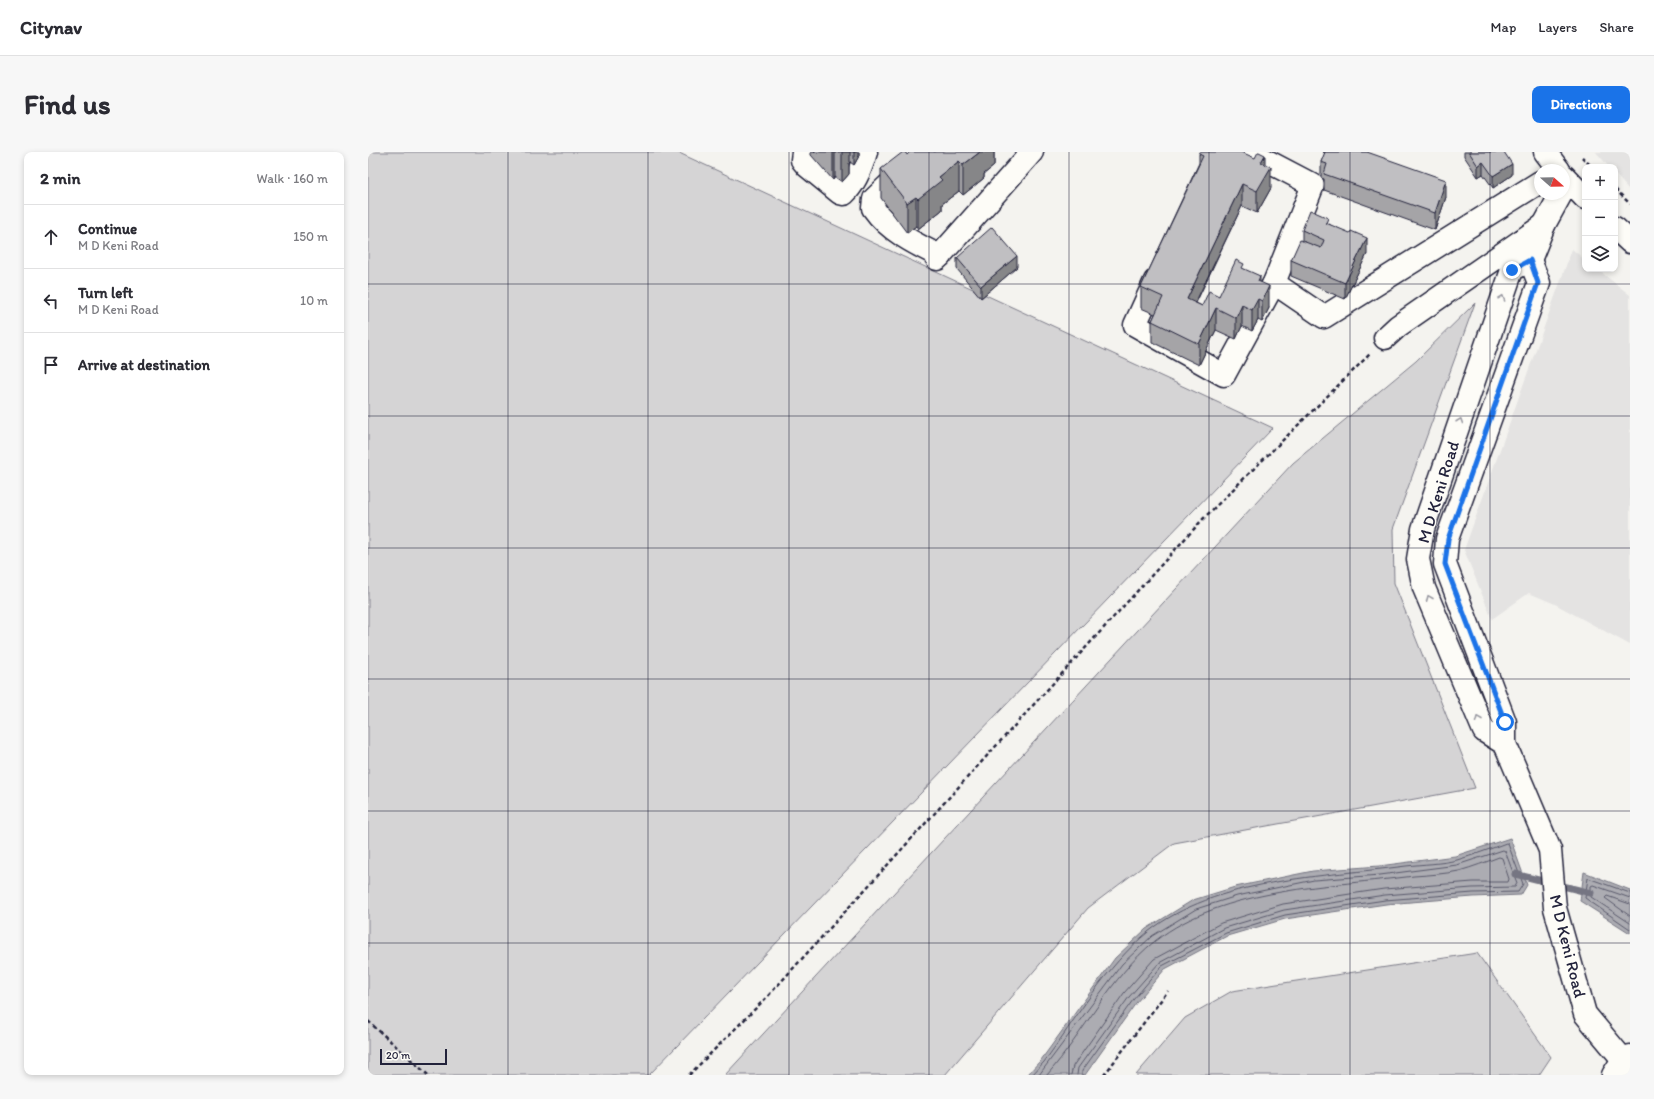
<!DOCTYPE html>
<html lang="en">
<head>
<meta charset="utf-8">
<style>
	:root { --surface:#fff; --page:#f7f7f7; --text:#2b2b33; --muted:#7c7c81; --line:#e1e1e2; --accent:#1a73e8 }
	body { margin:0; font-family:Itim,sans-serif; background:var(--page); color:var(--text) }
	.controls { position:absolute; right:12px; top:12px; display:grid; overflow:hidden; border-radius:8px; box-shadow:0 2px 6px #0003 }
	.controls button { width:36px; height:36px; display:grid; place-items:center; padding:0; border:0; border-bottom:1px solid var(--line); background:var(--surface); color:var(--text); font:20px sans-serif }
	.compass { position:absolute; left:1166px; top:12px; width:36px; height:36px; border-radius:50%; background:var(--surface); box-shadow:0 2px 6px #0003; rotate:110deg }
	.scale { position:absolute; left:12px; bottom:10px; width:67px; box-sizing:border-box; padding-left:4px; border:2px solid #22223b; border-top:0; font-size:11px; line-height:14px; white-space:nowrap; color:#22223b; -webkit-text-stroke:3px #fdfcf7; paint-order:stroke }
	.stop { position:absolute; width:12px; height:12px; margin:-9px; border:3px solid #1a73e8; border-radius:50%; background:#fff }
	.stop.end { background:#1a73e8; border-color:#fff; box-shadow:0 1px 4px #0008 }
	.list { margin:0; padding:0; list-style:none }
	h2 { display:flex; justify-content:space-between; align-items:center; height:52px; margin:0; padding:0 16px; font-size:17px }
	h2 small { font-size:13px; font-weight:400; color:var(--muted) }
	.list li { display:grid; grid-template-columns:26px 1fr auto; gap:12px; align-items:center; box-sizing:border-box; height:64px; padding:0 16px; border-top:1px solid var(--line) }
	.list b { display:block; font-size:15px; white-space:nowrap }
	.list p { margin:0; font-size:13px; white-space:nowrap; color:var(--muted) }
	.list em { font-size:13px; font-style:normal; color:var(--muted) }
	.icon { flex:none; width:22px; height:22px; fill:none; stroke:currentColor; stroke-width:2; stroke-linecap:round; stroke-linejoin:round }
	.map { position:relative; flex:none; width:1262px; height:923px; overflow:hidden; border-radius:8px }
	header { display:flex; align-items:center; gap:24px; box-sizing:border-box; height:56px; padding:0 20px; background:var(--surface); border-bottom:1px solid var(--line) }
	header strong { font-size:19px }
	nav { display:flex; gap:22px; margin-inline-start:auto; font-size:14px }
	.intro { display:flex; align-items:center; justify-content:space-between; box-sizing:border-box; height:96px; padding:0 24px }
	h1 { margin:0; font-size:28px }
	.button { padding:10px 18px; border-radius:8px; background:var(--accent); color:#fff; font-size:14px; font-weight:700 }
	main { display:flex; gap:24px; padding:0 24px }
	aside { flex:1; background:var(--surface); border-radius:8px; box-shadow:0 2px 6px #0003 }
	.map>svg:first-child { display:block }
	.built { fill:#e4e3e2 }
	.green { fill:#d5d4d5; stroke:#7c7b88 }
	.water { fill:#acacb2; stroke:#757582 }
	.lines { fill:none; stroke-linecap:round; stroke-linejoin:round }
	.shore { stroke:#59596b; stroke-width:1 }
	.stream { stroke:#757582; stroke-width:7 }
	.minor-casing { stroke:#22223b; stroke-width:25 }
	.major-casing { stroke:#22223b; stroke-width:25 }
	.path { stroke:#22223b; stroke-width:2.5; stroke-dasharray:4 3; stroke-linecap:butt }
	.minor { stroke:#fdfcf7; stroke-width:22 }
	.major { stroke:#fdfcf7; stroke-width:22 }
	.wall { fill:#a5a4a7; stroke:#22223b }
	.shaded-wall { fill:#868688; stroke:#22223b }
	.building { fill:#c0bfc2; stroke:#22223b }
	.oneway { stroke:#9a9aa2 }
	.route { stroke:#1a73e8; stroke-width:5 }
	.grid { fill:none; stroke:#22223b; stroke-width:1; stroke-opacity:0.55 }
	.labels { text-anchor:middle; dominant-baseline:central; stroke-width:3; stroke-linejoin:round; paint-order:stroke }
	.street-label { font-size:17px; fill:#22223b; stroke:#fdfcf7 }
</style>
</head>
<body>
<header>
<strong>Citynav</strong>
<nav><a>Map</a><a>Layers</a><a>Share</a></nav>
</header>
<div class="intro"><h1>Find us</h1><a class="button">Directions</a></div>
<main>
<aside>
<h2>2 min<small>Walk · 160 m</small></h2>
<ul class="list">
<li><svg class="icon" aria-label="ahead" viewBox="0 0 24 24"><path d="M12 20V5M6 11l6-6 6 6"/></svg><div><b>Continue</b><p>M D Keni Road</p></div><em>150 m</em></li>
<li><svg class="icon" aria-label="left" viewBox="0 0 24 24"><path d="M17 20v-9H6M10 6l-5 5 5 5"/></svg><div><b>Turn left</b><p>M D Keni Road</p></div><em>10 m</em></li>
<li><svg class="icon" aria-label="arrive" viewBox="0 0 24 24"><path d="M6 21V4h12l-3 4 3 4H6"/></svg><div><b>Arrive at destination</b></div></li>
</ul>
</aside>
<div class="map">
<svg width="1262" height="923" viewBox="0 0 1262 923">
	<rect width="100%" height="100%" fill="#f4f3ef"/>
	<filter id="ink" filterUnits="userSpaceOnUse"><feTurbulence type="fractalNoise" baseFrequency=".025" numOctaves="2"/><feDisplacementMap in="SourceGraphic" scale="8" xChannelSelector="R" yChannelSelector="G"/><feConvolveMatrix kernelMatrix="1 2 1 2 8 2 1 2 1" color-interpolation-filters="sRGB"/></filter>
	<g filter="url(#ink)">
		<g class="built">
			<polygon points="1228,0 1262,0 1262,39 1247,22 1247,15 1241,15"/>
			<polygon points="1204,97 1217,108 1217,117 1229,117 1262,143 1262,493 1187,452 1161,441 1124,467 1096,398"/>
		</g>
		<g class="green">
			<polygon points="0,0 309,0 905,276 281,923 0,923"/>
			<polygon points="1107,151 1025,377 1026,431 1107,636 806,691 720,756 577,923 357,923 925,311 1048,209"/>
			<polygon points="1109,801 1183,905 1171,923 768,923 817,866 864,839"/>
		</g>
		<g class="water">
			<polygon points="1142,686 1159,733 1153,743 1105,745 1018,752 917,767 859,784 797,817 768,851 717,923 659,923 673,908 747,806 778,777 825,748 867,735 945,719 1011,714 1087,704"/>
			<polygon points="1216,720 1262,738 1262,781 1212,749"/>
		</g>
		<g class="lines">
			<g class="shore">
				<polyline points="1262,741 1220,726 1217,746 1262,777"/>
				<polyline points="1262,746 1225,733 1223,734 1223,745 1262,771"/>
				<polyline points="1262,752 1239,744 1237,746 1262,764"/>
				<path d="M664,923L676,910C708,867 738,814 780,780C848,726 955,725 1038,714C1055,712 1073,712 1089,708C1106,703 1122,697 1138,691L1140,692L1155,732L1150,740L1105,741L1017,748L917,763L858,781L794,814L765,848L714,919V923"/>
				<polyline points="671,923 754,812 784,784 828,757 869,744 946,728 1012,723 1089,713 1135,698 1137,699 1149,731 1147,735 1104,736 1017,743 916,758 856,776 791,811 761,845 710,916 709,923"/>
				<path d="M679,923C717,880 742,825 787,789C856,735 962,735 1046,724C1061,723 1076,722 1091,719C1105,715 1118,710 1131,705L1134,706L1141,727L1140,730H1105L1016,737L915,752L853,771L786,807L756,841L705,914L703,923"/>
			</g>
			<polyline class="stream" points="1147,722 1223,741"/>
			<defs>
				<g id="minor">
					<path d="M435,0L434,8L439,14L472,41L476,42C487,32 494,14 498,0"/>
					<path d="M555,0L506,47L505,56C521,79 547,92 572,104"/>
					<polyline points="1177,0 1191,18"/>
					<polyline points="1196,24 1217,46"/>
					<polyline points="1247,76 1262,90"/>
					<polyline points="569,107 664,0"/>
					<polyline points="1162,108 1171,131 1079,387 1077,412 1137,570 1137,592 1182,698 1187,756 1217,862 1262,916"/>
					<polyline points="787,129 767,173 856,223 906,131 945,33 882,0"/>
					<polyline points="906,131 956,165 1172,30"/>
					<polyline points="1017,186 1030,174 1176,73"/>
					<polyline points="1137,592 1116,579 1056,436 1050,407 1055,377 1144,118 1162,108 1176,73 1193,42"/>
				</g>
				<polyline id="major" points="1245,923 1254,909 1262,904"/>
			</defs>
			<use href="#minor" class="minor-casing"/>
			<use href="#major" class="major-casing"/>
			<g class="path">
				<polyline points="1214,5 1224,15"/>
				<polyline points="1247,37 1262,52"/>
				<polyline points="0,869 60,923"/>
				<polyline points="321,923 400,844 835,367 1003,201"/>
				<polyline points="736,923 800,839"/>
			</g>
			<use href="#minor" class="minor"/>
			<use href="#major" class="major"/>
		</g>
		<g class="wall">
			<polygon points="443,0 491,0 491,4 486,13 482,10 481,11 481,22 474,30 467,25 465,28 443,3"/>
			<polygon points="626,0 626,14 616,22 616,26 595,43 591,39 574,52 574,58 550,77 548,74 539,81 513,46 513,17 539,3"/>
			<polygon points="954,0 999,0 1078,45 1067,78 956,38 956,27 953,26 953,10 957,1"/>
			<polygon points="1096,0 1136,0 1144,23 1125,36 1115,22 1110,25 1096,4"/>
			<polygon points="831,2 897,12 903,36 889,61 874,54 828,151 834,154 851,144 876,117 892,130 901,156 894,170 890,168 884,179 874,174 868,187 848,178 831,213 784,190 784,169 787,162 773,156 773,135 831,11"/>
			<polygon points="960,71 999,102 977,147 923,124 923,108 934,88 934,78"/>
			<polygon points="589,106 649,115 613,146 589,117"/>
		</g>
		<g class="shaded-wall">
			<polygon points="465,0 467,0 467,25 465,28"/>
			<polygon points="474,0 482,0 482,10 481,11 481,22 474,30"/>
			<polygon points="486,0 491,0 491,4 486,13"/>
			<polygon points="612,0 626,0 626,14 616,22 616,26 595,43 595,13"/>
			<polygon points="897,3 897,24 903,15 903,36 889,61 889,39 893,10"/>
			<polygon points="591,9 591,39 574,52 574,58 550,77 550,47 571,25"/>
			<polygon points="1115,10 1115,22 1110,25 1110,14"/>
			<polygon points="1144,12 1144,23 1125,36 1125,24"/>
			<polygon points="1078,28 1078,45 1067,78 1067,61"/>
			<polygon points="874,32 874,54 819,168 819,147"/>
			<polygon points="548,45 548,74 539,81 539,51"/>
			<polygon points="999,86 999,102 977,147 977,131"/>
			<polygon points="649,104 649,115 613,146 613,134"/>
			<polygon points="892,124 892,146 890,147 890,168 884,179 884,158 890,129"/>
			<polygon points="901,134 901,156 894,170 894,149"/>
			<polygon points="874,153 874,174 868,187 868,166"/>
			<polygon points="848,156 848,178 831,213 831,192"/>
		</g>
		<g class="building">
			<polygon points="535,0 537,0 539,3 542,0 612,0 595,13 591,9 571,25 574,28 550,47 548,45 539,51 513,17"/>
			<polygon points="832,0 873,0 887,6 890,0 891,0 897,3 893,10 903,15 889,39 874,32 819,147 834,154 841,139 851,144 868,108 876,112 874,116 892,124 890,129 901,134 894,149 890,147 884,158 874,153 868,166 848,156 831,192 784,169 795,145 773,135 835,4 831,2"/>
			<polygon points="957,0 999,0 1078,28 1067,61 956,22 959,12 953,10"/>
			<polygon points="1101,0 1136,0 1144,12 1125,24 1115,10 1110,14"/>
			<polygon points="942,58 960,66 958,71 982,81 983,79 999,86 977,131 923,108 932,88 953,96 956,88 934,78"/>
			<polygon points="624,75 649,104 613,134 589,106"/>
		</g>
		<defs><path id="oneway-chevron" d="M-2-3.5L2.5 0L-2 3.5" fill="none" stroke-width="1.6" stroke-linecap="round" stroke-linejoin="round"/></defs>
		<g class="oneway">
			<use href="#oneway-chevron" transform="translate(1134 146) rotate(-71)"/>
			<use href="#oneway-chevron" transform="translate(1092 269) rotate(-71)"/>
			<use href="#oneway-chevron" transform="translate(1061 446) rotate(-112)"/>
			<use href="#oneway-chevron" transform="translate(1110 567) rotate(-112)"/>
		</g>
	</g>
	<g class="lines" filter="url(#ink)">
		<polyline class="route" points="1137,570 1077,412 1080,387 1170,131 1162,108 1144,118"/>
	</g>
	<path class="grid" d="M140,0V923M280,0V923M421,0V923M561,0V923M701,0V923M841,0V923M982,0V923M1122,0V923M0,132H1262M0,264H1262M0,396H1262M0,527H1262M0,659H1262M0,791H1262"/>
	<g class="labels">
		<g class="street-label">
			<text transform="translate(1070 340) rotate(-73)">M D Keni Road</text>
			<text transform="translate(1200 794) rotate(76)">M D Keni Road</text>
		</g>
	</g>
</svg>
<div class="controls">
<button>+</button>
<button>−</button>
<button><svg class="icon" aria-label="layers" viewBox="0 0 24 24"><path d="M12 4l9 5-9 5-9-5zM3 14l9 5 9-5"/></svg></button>
</div>
<svg class="compass" viewBox="-18 -18 36 36"><path d="M0-13l5 13h-10z" fill="#e53935"/><path d="M0 13l5-13h-10z" fill="#7c7c81"/></svg>
<div class="scale">20 m</div>
<div class="stop" style="left:1137px;top:570px"></div>
<div class="stop end" style="left:1144px;top:118px"></div>
</div>
</main>
</body>
</html>
